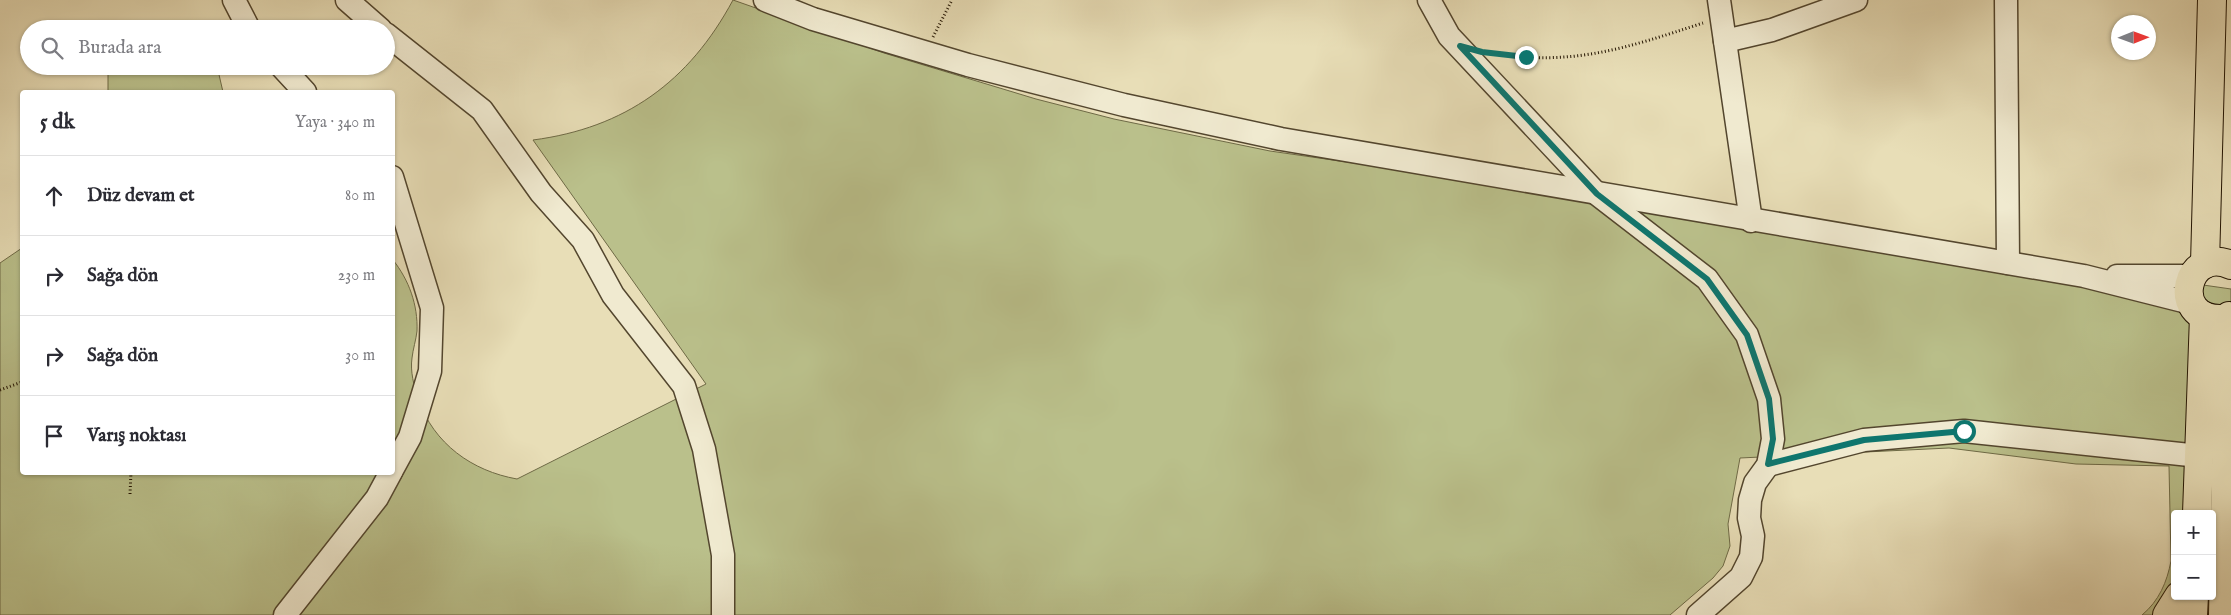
<!DOCTYPE html>
<html lang="tr">
<head>
<meta charset="utf-8">
<style>
	:root { --surface:#fff; --page:#f2f2f3; --text:#2b2b33; --muted:#7c7c81; --line:#e1e1e2 }
	body { margin:0; font-family:"IM FELL English",serif; background:var(--page); color:var(--text) }
	.controls { position:absolute; right:15px; bottom:15px; display:grid; overflow:hidden; border-radius:5px; box-shadow:0 1px 4px #0004 }
	.controls button { width:45px; height:45px; display:grid; place-items:center; padding:0; border:0; border-bottom:1px solid var(--line); background:var(--surface); color:var(--text); font:25px sans-serif }
	.compass { position:absolute; left:2111px; top:15px; width:45px; height:45px; border-radius:50%; background:var(--surface); box-shadow:0 1px 4px #0004; rotate:89deg }
	.stop { position:absolute; width:15px; height:15px; margin:-11px; border:4px solid #0f766e; border-radius:50%; background:#fff }
	.stop.end { background:#0f766e; border-color:#fff; box-shadow:0 1px 5px #0008 }
	.list { margin:0; padding:0; list-style:none }
	h2 { display:flex; justify-content:space-between; align-items:center; height:65px; margin:0; padding:0 20px; font-size:21px }
	h2 small { font-size:16px; font-weight:400; color:var(--muted) }
	.list li { display:grid; grid-template-columns:32px 1fr auto; gap:15px; align-items:center; box-sizing:border-box; height:80px; padding:0 20px; border-top:1px solid var(--line) }
	.list b { display:block; font-size:19px; white-space:nowrap }
	.list em { font-size:16px; font-style:normal; color:var(--muted) }
	.icon { flex:none; width:28px; height:28px; fill:none; stroke:currentColor; stroke-width:2; stroke-linecap:round; stroke-linejoin:round }
	.map { position:relative; flex:none; width:2231px; height:615px; overflow:hidden }
	.search { position:absolute; background:var(--surface); box-shadow:0 1px 4px #0004; left:20px; top:20px; width:375px; height:55px; display:flex; align-items:center; gap:12px; box-sizing:border-box; padding:0 18px; border-radius:28px; color:var(--muted); font-size:19px }
	.panel { position:absolute; background:var(--surface); box-shadow:0 1px 4px #0004; left:20px; top:90px; width:375px; height:385px; border-radius:5px }
	.map>svg:first-child { display:block }
	.green { fill:#bac08b; stroke:#6e6a46; fill-rule:evenodd }
	.lines { fill:none; stroke-linecap:round; stroke-linejoin:round }
	.minor-casing { stroke:#53462e; stroke-width:25 }
	.major-casing { stroke:#211301; stroke-width:30 }
	.path { stroke:#211301; stroke-width:3; stroke-dasharray:1 2.5; stroke-linecap:butt }
	.minor { stroke:#f0ead0; stroke-width:22 }
	.major { stroke:#e8deb7; stroke-width:28 }
	.route { stroke:#0f766e; stroke-width:6 }
</style>
</head>
<body>
<div class="map">
<svg width="2231" height="615" viewBox="0 0 2231 615">
	<rect width="100%" height="100%" fill="#e8deb7"/>
	<filter id="stains"><feTurbulence type="fractalNoise" baseFrequency=".004" numOctaves="4"/><feColorMatrix values="0 0 0 0 .2 0 0 0 0 .09 0 0 0 0 .02 0 0 0 .5 -.17"/></filter>
	<radialGradient id="worn" r=".72"><stop offset=".6" stop-color="#630" stop-opacity="0"/><stop offset="1" stop-color="#630" stop-opacity=".3"/></radialGradient>
	<g class="green">
		<path d="M733,0L884,53L1036,99L1114,119L1270,151L2231,289V615H2142C2159,601 2167,582 2171,561L2169,466L2076,464L1949,448L1740,458L1728,524L1730,546L1723,566L1713,578L1670,615H0V263L22,248V472H392L393,260C409,280 418,305 417,331C416,340 413,349 412,358C410,371 414,386 418,399C434,444 472,471 517,479L706,384L533,140C625,128 689,82 733,0ZM2175,514H2212V596H2175Z"/>
		<polygon points="108,66 217,66 223,92 108,92"/>
	</g>
	<g class="lines">
		<defs>
			<g id="minor">
				<polyline points="234,0 249,29"/>
				<polyline points="347,0 380,29"/>
				<polyline points="765,0 813,19 968,65 1124,105 1281,139 2084,276 2191,303"/>
				<polyline points="1429,0 1449,36 1597,194 1707,279 1747,335 1769,399 1773,439 1768,465 1755,483 1750,500 1749,518 1753,536 1751,557 1741,577 1698,615"/>
				<polyline points="1719,0 1751,221"/>
				<polyline points="2006,0 2008,263"/>
				<polyline points="386,34 482,110 541,193 583,240 613,295 684,386 704,449 723,555 723,615"/>
				<polyline points="1725,41 1772,30 1856,0"/>
				<polyline points="281,66 305,92"/>
				<polyline points="392,177 432,308 430,371 410,437 392,470"/>
				<polyline points="2117,276 2192,276"/>
				<polyline points="1768,465 1864,440 1964,431 2199,456"/>
				<polyline points="285,615 377,498 391,472"/>
			</g>
			<g id="major">
				<polyline points="2205,264 2212,0"/>
				<path d="M2220,319C2169,319 2186,245 2231,265"/>
				<polyline points="2197,514 2204,316"/>
				<polyline points="2167,615 2179,596"/>
				<polyline points="2193,615 2194,596"/>
				<polyline points="2223,615 2229,316"/>
			</g>
		</defs>
		<use href="#minor" class="minor-casing"/>
		<use href="#major" class="major-casing"/>
		<g class="path">
			<polyline points="933,37 952,0"/>
			<path d="M1490,53C1573,67 1626,48 1703,23"/>
			<polyline points="0,390 22,382"/>
			<polyline points="130,494 131,472"/>
		</g>
		<use href="#minor" class="minor"/>
		<use href="#major" class="major"/>
	</g>
	<g class="lines">
		<polyline class="route" points="1526,57 1482,52 1460,46 1597,194 1707,279 1747,335 1769,399 1773,439 1768,464 1864,440 1964,431"/>
	</g>
	<rect width="100%" height="100%" filter="url(#stains)"/>
	<rect width="100%" height="100%" fill="url(#worn)"/>
</svg>
<div class="controls">
<button>+</button>
<button>−</button>
</div>
<svg class="compass" viewBox="-18 -18 36 36"><path d="M0-13l5 13h-10z" fill="#e53935"/><path d="M0 13l5-13h-10z" fill="#7c7c81"/></svg>
<div class="stop" style="left:1964px;top:431px"></div>
<div class="stop end" style="left:1526px;top:57px"></div>
<div class="search"><svg class="icon" aria-label="search" viewBox="0 0 24 24"><circle cx="10" cy="10" r="6"/><path d="M15 15l6 6"/></svg>Burada ara</div>
<section class="panel">
<h2>5 dk<small>Yaya · 340 m</small></h2>
<ul class="list">
<li><svg class="icon" aria-label="ahead" viewBox="0 0 24 24"><path d="M12 20V5M6 11l6-6 6 6"/></svg><div><b>Düz devam et</b></div><em>80 m</em></li>
<li><svg class="icon" aria-label="right" viewBox="0 0 24 24"><path d="M7 20v-9h11M14 6l5 5-5 5"/></svg><div><b>Sağa dön</b></div><em>230 m</em></li>
<li><svg class="icon" aria-label="right" viewBox="0 0 24 24"><path d="M7 20v-9h11M14 6l5 5-5 5"/></svg><div><b>Sağa dön</b></div><em>30 m</em></li>
<li><svg class="icon" aria-label="arrive" viewBox="0 0 24 24"><path d="M6 21V4h12l-3 4 3 4H6"/></svg><div><b>Varış noktası</b></div></li>
</ul>
</section>
</div>
</body>
</html>
